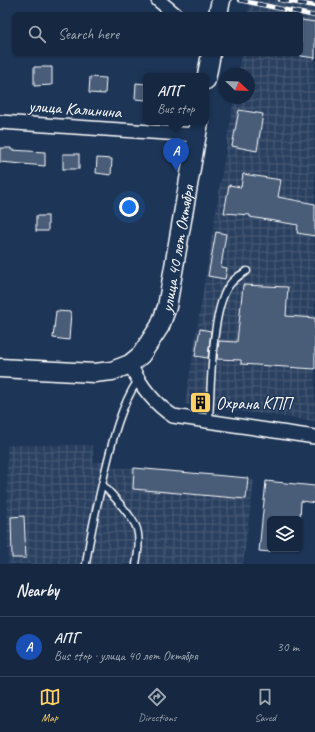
<!DOCTYPE html>
<html lang="en">
<head>
<meta charset="utf-8">
<style>
	:root { --surface:#162841; --page:#23344c; --text:#f1f3f6; --muted:#9ea6b1; --line:#35445a; --accent:#ffd166 }
	body { margin:0; font-family:Caveat,sans-serif; background:var(--page); color:var(--text) }
	.controls { position:absolute; right:12px; bottom:12px; display:grid; overflow:hidden; border-radius:6px; box-shadow:0 1px 3px #0004 }
	.controls button { width:36px; height:36px; display:grid; place-items:center; padding:0; border:0; border-bottom:1px solid var(--line); background:var(--surface); color:var(--text); font:20px sans-serif }
	.compass { position:absolute; left:219px; top:68px; width:36px; height:36px; border-radius:50%; background:var(--surface); box-shadow:0 1px 3px #0004; rotate:113deg }
	.you { position:absolute; left:129px; top:207px; width:14px; height:14px; margin:-10px; border:3px solid #fff; border-radius:50%; background:#1a73e8; box-shadow:0 0 0 6px #1a73e833 }
	.badge { display:grid; place-items:center; width:26px; height:26px; border-radius:50%; background:var(--accent); color:#fff; font-size:13px; font-weight:700 }
	.pin { position:absolute; translate:-50% -33px; filter:drop-shadow(0 1px 2px #0008) }
	.pin::after { content:''; position:absolute; top:21px; width:14px; height:12px; background:inherit; clip-path:polygon(0 0,100% 0,50% 100%) }
	.popup { position:absolute; left:143px; top:73px; width:66px; height:52px; box-sizing:border-box; display:grid; place-content:center; border-radius:6px; background:var(--surface); filter:drop-shadow(0 1px 3px #0005); font-size:13px; white-space:nowrap; color:var(--muted) }
	.popup b { font-size:15px; color:var(--text) }
	.popup::after { content:''; position:absolute; left:50%; top:100%; margin-left:-8px; border:8px solid transparent; border-top-color:var(--surface) }
	.list { margin:0; padding:0; list-style:none }
	h2 { display:flex; justify-content:space-between; align-items:center; height:52px; margin:0; padding:0 16px; font-size:17px }
	h2 small { font-size:13px; font-weight:400; color:var(--muted) }
	.list li { display:grid; grid-template-columns:26px 1fr auto; gap:12px; align-items:center; box-sizing:border-box; height:60px; padding:0 16px; border-top:1px solid var(--line) }
	.list b { display:block; font-size:15px; white-space:nowrap }
	.list p { margin:0; font-size:13px; white-space:nowrap; color:var(--muted) }
	.list em { font-size:13px; font-style:normal; color:var(--muted) }
	.icon { flex:none; width:22px; height:22px; fill:none; stroke:currentColor; stroke-width:2; stroke-linecap:round; stroke-linejoin:round }
	.map { position:relative; flex:none; width:315px; height:564px; overflow:hidden }
	.search { position:absolute; background:var(--surface); box-shadow:0 1px 3px #0004; left:12px; right:12px; top:12px; height:44px; display:flex; align-items:center; gap:10px; box-sizing:border-box; padding:0 14px; border-radius:6px; color:var(--muted); font-size:15px }
	.sheet { height:112px; background:var(--surface) }
	nav { display:flex; justify-content:space-around; align-items:center; box-sizing:border-box; height:56px; border-top:1px solid var(--line); background:var(--surface); font-size:11px; color:var(--muted) }
	nav a { display:grid; justify-items:center; gap:2px }
	nav .on { color:var(--accent) }
	.map>svg:first-child { display:block }
	.industrial { fill:url(#industrial-grid) }
	.building { fill:#4a5d79; stroke:#fff }
	.lines { fill:none; stroke-linecap:round; stroke-linejoin:round }
	.lane-casing { stroke:#fff; stroke-width:9 }
	.street-casing { stroke:#fff; stroke-width:16 }
	.secondary-casing { stroke:#fff; stroke-width:21 }
	.lane { stroke:#1d3557; stroke-width:6 }
	.street { stroke:#1d3557; stroke-width:13 }
	.secondary { stroke:#1d3557; stroke-width:18 }
	.rail-casing { stroke:#fff; stroke-width:4.5 }
	.rail { stroke:#1d3557; stroke-width:3; stroke-dasharray:9; stroke-linecap:butt }
	.labels { text-anchor:middle; dominant-baseline:central; stroke-width:3; stroke-linejoin:round; paint-order:stroke }
	.street-label { font-size:17px; fill:#fff; stroke:#1d3557 }
	.poi-label { font-size:17px; fill:#fff; stroke:#1d3557; text-anchor:start }
</style>
</head>
<body>
<div class="map">
<svg width="315" height="564" viewBox="0 0 315 564">
	<defs>
		<pattern id="industrial-grid" width="8" height="8" patternUnits="userSpaceOnUse"><rect width="8" height="8" fill="#2a4161"/><path d="M0 4h8M4 0v8" fill="none" stroke="#4a5e79"/></pattern>
	</defs>
	<rect width="100%" height="100%" fill="#1d3557"/>
	<filter id="ink" filterUnits="userSpaceOnUse"><feTurbulence type="fractalNoise" baseFrequency=".025" numOctaves="2"/><feDisplacementMap in="SourceGraphic" scale="8" xChannelSelector="R" yChannelSelector="G"/><feConvolveMatrix kernelMatrix="1 2 1 2 8 2 1 2 1" color-interpolation-filters="sRGB"/></filter>
	<g filter="url(#ink)">
		<g class="industrial">
			<polygon points="250,0 315,0 315,421 185,404 234,98 249,98 249,74 238,74 241,54 301,54 301,14 248,14"/>
			<polygon points="7,445 92,445 94,462 102,462 114,468 134,468 254,480 243,564 8,564"/>
		</g>
		<g class="building">
			<polygon points="301,20 315,22 315,58 301,56"/>
			<polygon points="34,67 52,67 52,85 34,86"/>
			<polygon points="90,77 106,78 105,94 89,93"/>
			<polygon points="136,83 146,84 146,100 135,99"/>
			<polygon points="239,110 263,114 257,151 232,146"/>
			<polygon points="0,148 11,148 11,150 45,152 45,166 0,162"/>
			<rect x="63" y="154" width="16" height="15"/>
			<polygon points="97,158 112,159 111,175 96,173"/>
			<polygon points="243,174 281,180 278,197 315,204 315,236 297,233 298,225 250,217 250,215 224,213 229,185 241,187"/>
			<rect x="36" y="216" width="12" height="15"/>
			<polygon points="216,232 226,234 221,267 227,268 225,279 208,276"/>
			<polygon points="243,285 288,287 286,316 315,318 315,369 241,364 241,360 217,359 219,341 237,342"/>
			<polygon points="56,311 71,312 69,340 53,338"/>
			<polygon points="200,329 211,331 208,358 195,356"/>
			<polygon points="134,468 248,478 246,499 133,489"/>
			<polygon points="266,481 315,486 315,503 301,501 300,519 270,519 270,552 259,551"/>
			<polygon points="24,516 26,558 12,558 11,517"/>
		</g>
		<g class="lines">
			<defs>
				<g id="lane">
					<path d="M209,421C211,389 211,313 228,287C233,279 240,275 247,271"/>
					<path d="M102,484C111,494 133,516 137,529C140,539 138,554 136,564"/>
					<path d="M86,564C90,534 97,505 104,476C112,443 119,409 138,380"/>
				</g>
				<g id="street">
					<polyline points="158,0 175,14"/>
					<polyline points="0,122 196,135"/>
					<path d="M130,364C140,385 153,403 173,416L315,437"/>
				</g>
				<g id="secondary">
					<polyline points="218,14 221,0"/>
					<polyline points="206,80 211,54"/>
					<path id="s1" d="M0,368L94,373L112,371L130,364L141,355L160,326L167,307L199,122"/>
				</g>
			</defs>
			<use href="#lane" class="lane-casing"/>
			<use href="#street" class="street-casing"/>
			<use href="#secondary" class="secondary-casing"/>
			<use href="#lane" class="lane"/>
			<use href="#street" class="street"/>
			<use href="#secondary" class="secondary"/>
			<defs>
				<g id="rail">
					<polyline points="239,0 315,16"/>
					<polyline points="280,0 315,6"/>
				</g>
			</defs>
			<use href="#rail" class="rail-casing"/>
			<use href="#rail" class="rail"/>
		</g>
	</g>
	<defs>
		<symbol id="building-square" viewBox="-11 -11 22 22"><rect x="-9" y="-9" width="18" height="18" rx="4" fill="#ffd166" stroke="#1d3557"/><path d="M-4-6H4V6H1V3H-1V6H-4ZM-2.5-4.3h1.7v1.8h-1.7ZM.8-4.3h1.7v1.8H.8ZM-2.5-1h1.7V.8h-1.7ZM.8-1h1.7V.8H.8Z" fill="#111"/></symbol>
	</defs>
	<g fill-rule="evenodd">
		<use href="#building-square" x="188" y="390" width="25" height="25"/>
	</g>
	<g class="labels">
		<g class="street-label">
			<text transform="translate(75 109) rotate(4)">улица Калинина</text>
			<text stroke="none"><textPath href="#s1" startOffset="260">улица 40 лет Октября</textPath></text>
		</g>
		<g class="poi-label">
			<text x="216" y="403">Охрана КПП</text>
		</g>
	</g>
</svg>
<div class="controls">
<button><svg class="icon" aria-label="layers" viewBox="0 0 24 24"><path d="M12 4l9 5-9 5-9-5zM3 14l9 5 9-5"/></svg></button>
</div>
<svg class="compass" viewBox="-18 -18 36 36"><path d="M0-13l5 13h-10z" fill="#e53935"/><path d="M0 13l5-13h-10z" fill="#9ea6b1"/></svg>
<div class="you"></div>
<div class="pin badge" style="left:176px;top:171px;background:#1a4fb4">A</div>
<div class="popup"><b>АПГ</b>Bus stop</div>
<div class="search"><svg class="icon" aria-label="search" viewBox="0 0 24 24"><circle cx="10" cy="10" r="6"/><path d="M15 15l6 6"/></svg>Search here</div>
</div>
<section class="sheet">
<h2>Nearby<small></small></h2>
<ul class="list">
<li><span class="badge" style="background:#1a4fb4">A</span><div><b>АПГ</b><p>Bus stop · улица 40 лет Октября</p></div><em>30 m</em></li>
</ul>
</section>
<nav>
<a class="on"><svg class="icon" aria-label="map" viewBox="0 0 24 24"><path d="M3 6l6-2 6 2 6-2v14l-6 2-6-2-6 2zM9 4v14M15 6v14"/></svg>Map</a>
<a><svg class="icon" aria-label="directions" viewBox="0 0 24 24"><path d="M12 3l9 9-9 9-9-9zM9 14v-3h6M13 9l2 2-2 2"/></svg>Directions</a>
<a><svg class="icon" aria-label="saved" viewBox="0 0 24 24"><path d="M7 4h10v16l-5-4-5 4z"/></svg>Saved</a>
</nav>
</body>
</html>
